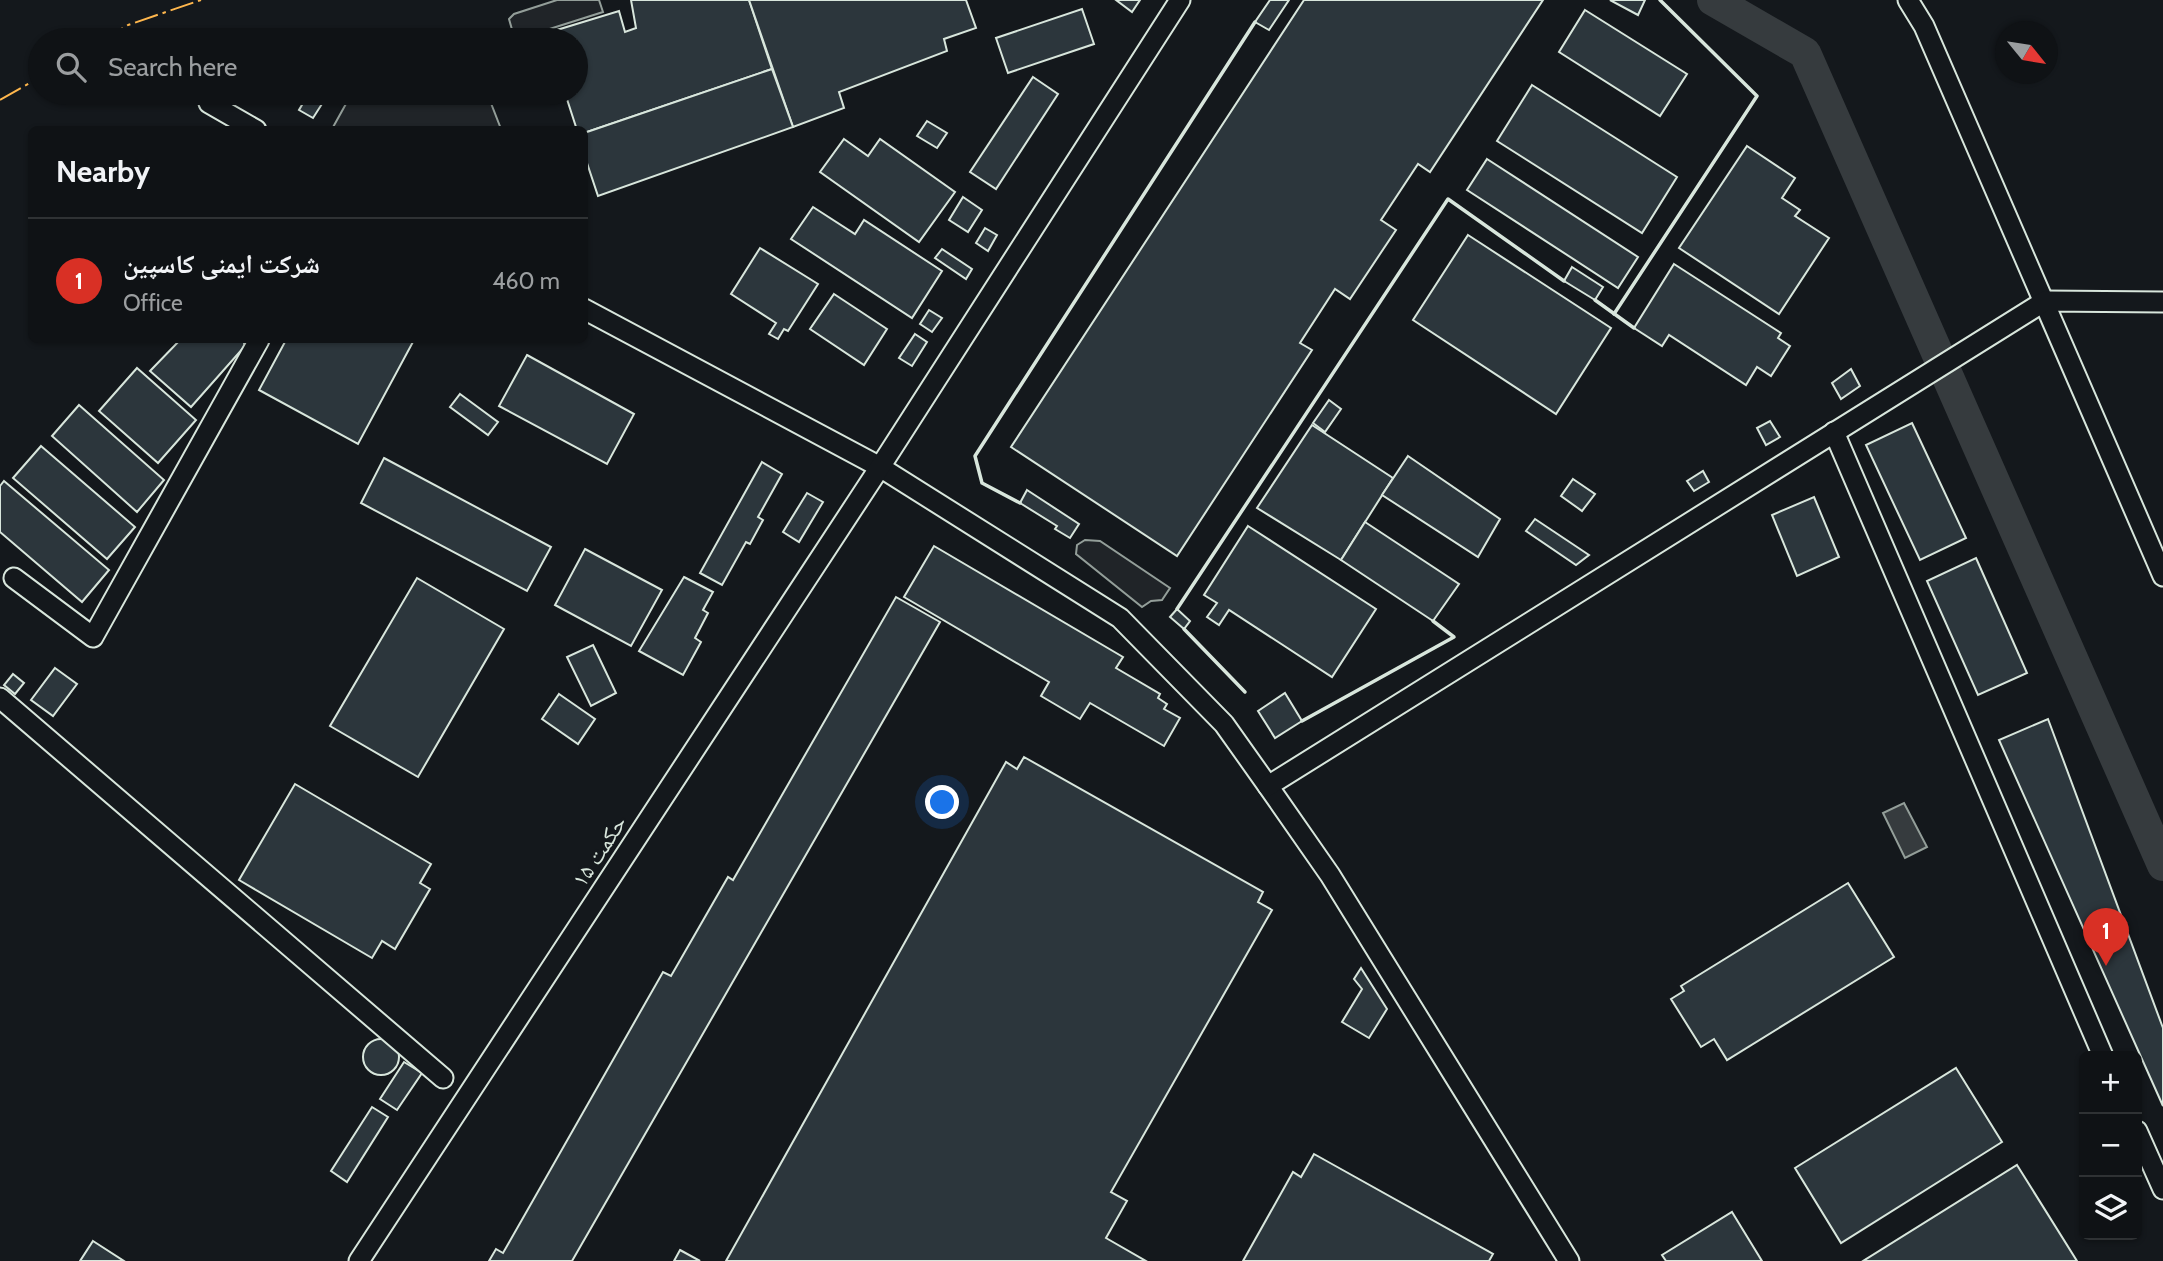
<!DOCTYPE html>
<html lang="en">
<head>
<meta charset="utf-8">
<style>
	:root { --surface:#0f1215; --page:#181b1e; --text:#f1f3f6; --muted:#9b9ea0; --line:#2f3234; --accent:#d93025 }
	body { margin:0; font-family:Cabin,"Noto Naskh Arabic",sans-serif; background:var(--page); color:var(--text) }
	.controls { position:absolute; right:21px; bottom:21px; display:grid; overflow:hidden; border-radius:10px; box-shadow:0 2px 5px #0004 }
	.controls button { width:63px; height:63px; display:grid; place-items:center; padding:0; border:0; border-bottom:2px solid var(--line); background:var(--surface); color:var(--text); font:35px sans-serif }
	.compass { position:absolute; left:1995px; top:21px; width:63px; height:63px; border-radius:50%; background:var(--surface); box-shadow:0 2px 5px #0004; rotate:120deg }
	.you { position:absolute; left:943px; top:803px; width:24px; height:24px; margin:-18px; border:5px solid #fff; border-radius:50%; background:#1a73e8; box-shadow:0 0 0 10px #1a73e833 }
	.badge { display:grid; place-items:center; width:46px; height:46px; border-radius:50%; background:var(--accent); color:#fff; font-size:23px; font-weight:700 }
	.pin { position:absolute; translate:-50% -58px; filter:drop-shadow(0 2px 4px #0008) }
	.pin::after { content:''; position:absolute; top:37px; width:24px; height:21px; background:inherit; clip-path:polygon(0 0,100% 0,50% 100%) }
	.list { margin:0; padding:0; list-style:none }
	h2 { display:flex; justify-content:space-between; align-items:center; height:91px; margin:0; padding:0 28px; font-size:30px }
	h2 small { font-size:23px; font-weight:400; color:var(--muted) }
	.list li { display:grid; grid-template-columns:46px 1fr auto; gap:21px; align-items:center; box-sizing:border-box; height:126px; padding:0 28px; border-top:2px solid var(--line) }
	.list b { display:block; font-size:26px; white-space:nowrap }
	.list p { margin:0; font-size:23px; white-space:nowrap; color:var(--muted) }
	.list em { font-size:23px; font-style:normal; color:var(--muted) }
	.icon { flex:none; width:38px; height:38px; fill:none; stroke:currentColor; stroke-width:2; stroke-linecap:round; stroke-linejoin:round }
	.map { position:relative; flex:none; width:2163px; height:1261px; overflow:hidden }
	.search { position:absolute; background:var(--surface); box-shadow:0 2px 5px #0004; left:28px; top:28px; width:560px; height:77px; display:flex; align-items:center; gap:18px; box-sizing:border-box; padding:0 24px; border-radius:38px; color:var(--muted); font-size:26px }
	.panel { position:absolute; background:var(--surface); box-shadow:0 2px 5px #0004; left:28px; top:126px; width:560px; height:217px; border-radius:10px }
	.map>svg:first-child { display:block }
	.green { fill:#202428; stroke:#939e99; stroke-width:2 }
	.water { fill:#363b3e; stroke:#939e99; stroke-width:2 }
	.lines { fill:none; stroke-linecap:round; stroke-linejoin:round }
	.river { stroke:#363b3e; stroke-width:32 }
	.building { fill:#2c363c; stroke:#d8e6dc; stroke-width:2 }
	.minor-casing { stroke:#d8e6dc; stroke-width:23 }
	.minor { stroke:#14181c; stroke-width:19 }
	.wall { stroke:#d8e6dc; stroke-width:3.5 }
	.power { stroke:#ffb74d; stroke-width:2; stroke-dasharray:24 5 3.5 5; stroke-linecap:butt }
	.labels { text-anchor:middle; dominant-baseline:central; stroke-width:5; stroke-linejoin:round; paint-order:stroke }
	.street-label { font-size:23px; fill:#d8e6dc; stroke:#14181c }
</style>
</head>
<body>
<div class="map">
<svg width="2163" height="1261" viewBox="0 0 2163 1261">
	<rect width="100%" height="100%" fill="#14181c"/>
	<g class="green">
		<polygon points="557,0 599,0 603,12 515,40 509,19 514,14"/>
		<polygon points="352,93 487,93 501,129 332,129"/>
		<polygon points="1085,540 1100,541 1170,588 1162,600 1151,601 1142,607 1076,554 1077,545"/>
	</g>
	<polygon class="water" points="1904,803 1927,847 1905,858 1883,813"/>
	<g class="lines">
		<polyline class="river" points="1713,0 1805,53 2163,865"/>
	</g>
	<g class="building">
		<polygon points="631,0 749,0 772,69 584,133 584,130 577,130 565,93 576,93 576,40 549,40 547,33 619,11 625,32 636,28"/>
		<polygon points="749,0 966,0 976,28 944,39 947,51 839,92 844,108 793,127"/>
		<polygon points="1116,0 1140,0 1132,12"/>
		<polygon points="1270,0 1289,0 1269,30 1255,22"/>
		<polygon points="1304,0 1543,0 1430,172 1418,164 1381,220 1396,230 1350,299 1335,289 1300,343 1312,350 1177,556 1011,447"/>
		<polygon points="1610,0 1645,0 1638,15"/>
		<polygon points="1082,9 1094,44 1008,73 996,38"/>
		<polygon points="1585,10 1687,74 1660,116 1559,52"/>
		<polygon points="772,69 793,127 598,196 584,154 584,133"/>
		<polygon points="1033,77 1058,94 996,189 970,172"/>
		<polygon points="1532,85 1677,177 1642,233 1497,141"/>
		<polygon points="309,93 327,96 313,118 299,110"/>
		<polygon points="927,121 947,133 937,148 917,136"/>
		<polygon points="844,139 868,156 880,139 955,192 919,242 820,172"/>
		<polygon points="1747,146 1795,178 1782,198 1800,210 1795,216 1829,238 1779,314 1679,248"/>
		<polygon points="1487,159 1638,257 1618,288 1467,190"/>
		<polygon points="963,197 982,210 968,232 949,220"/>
		<polygon points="813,207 855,234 864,220 942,271 912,318 791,239"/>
		<polygon points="985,228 997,235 988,251 976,243"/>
		<polygon points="1468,235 1611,328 1556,414 1413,320"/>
		<polygon points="760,248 818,284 788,331 784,329 778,339 769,334 776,323 731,294"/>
		<polygon points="942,249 972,269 966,279 935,258"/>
		<polygon points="1674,264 1781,333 1778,338 1790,346 1771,376 1757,367 1746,385 1669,335 1662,346 1634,328"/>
		<polygon points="1572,267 1603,287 1595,300 1564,281"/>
		<polygon points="834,294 887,329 864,365 810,329"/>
		<polygon points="929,310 942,318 932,332 920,324"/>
		<polygon points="915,334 927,342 912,366 899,358"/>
		<polygon points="180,340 243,340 245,346 191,407 150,371"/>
		<polygon points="286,340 414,340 358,444 259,390"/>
		<polygon points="527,355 634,414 607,464 499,406"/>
		<polygon points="137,368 196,420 158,463 99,411"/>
		<polygon points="1851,369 1860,386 1841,399 1832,383"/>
		<polygon points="460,394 498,422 488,435 450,407"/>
		<polygon points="1329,400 1341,409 1325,432 1313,423"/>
		<polygon points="79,405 164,480 137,512 52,436"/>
		<polygon points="1770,421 1780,437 1766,445 1757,428"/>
		<polygon points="1912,423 1966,538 1920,560 1866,445"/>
		<polygon points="1312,425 1393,478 1341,560 1257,508"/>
		<polygon points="41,446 135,527 107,559 13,478"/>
		<polygon points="1408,456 1500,519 1478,557 1382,495"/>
		<polygon points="384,458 551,547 527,591 361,503"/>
		<polygon points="762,462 782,474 758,517 763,520 750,544 746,542 722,585 700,573"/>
		<polygon points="1703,471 1709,482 1694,491 1687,481"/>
		<polygon points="1573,479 1595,494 1582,511 1561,496"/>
		<polygon points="4,481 109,570 82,602 0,532 0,486"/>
		<polygon points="1027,490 1079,524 1070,538 1055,529 1057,526 1020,503"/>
		<polygon points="807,493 823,502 799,542 783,532"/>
		<polygon points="1814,497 1839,557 1797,576 1772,515"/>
		<polygon points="1535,519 1589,555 1576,565 1526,531"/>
		<polygon points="1365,522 1459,584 1433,621 1341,560"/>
		<polygon points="1248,526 1376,609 1332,677 1229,610 1219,625 1207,617 1217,603 1204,595"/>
		<polygon points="934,546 1123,657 1116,668 1160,694 1158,698 1167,704 1164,709 1180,718 1164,746 1090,703 1080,719 1041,696 1049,682 904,597"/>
		<polygon points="585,549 662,590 631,646 555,605"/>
		<polygon points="1976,558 2027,673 1978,695 1927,581"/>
		<polygon points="684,577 713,592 703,610 708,613 695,638 701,642 683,675 639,651"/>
		<polygon points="417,578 504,629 418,777 330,726"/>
		<polygon points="896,597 940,622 572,1261 489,1261 496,1249 503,1253 663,972 671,976 728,877 733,880"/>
		<polygon points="1177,609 1190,621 1184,629 1170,617"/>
		<polygon points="593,645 616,693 591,706 567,657"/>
		<polygon points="55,668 77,684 53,716 31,700"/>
		<polygon points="13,674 24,683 15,694 4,685"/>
		<polygon points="1285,693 1302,721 1275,738 1258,711"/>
		<polygon points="559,694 595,719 578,744 542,719"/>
		<polygon points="2048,719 2163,1028 2163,1106 1999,740"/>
		<polygon points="1024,757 1263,892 1258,902 1272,910 1111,1192 1127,1201 1106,1238 1146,1261 726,1261 1006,762 1017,769"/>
		<polygon points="295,784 431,864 420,883 430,889 395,949 382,941 372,958 239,880"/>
		<polygon points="1848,883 1894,957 1727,1060 1714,1039 1701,1047 1671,999 1684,991 1681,986"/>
		<polygon points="1361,968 1387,1009 1369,1038 1342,1022 1362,989 1354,979"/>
		<circle cx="381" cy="1057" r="18"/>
		<polygon points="404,1062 422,1073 397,1110 380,1099"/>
		<polygon points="1956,1068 2002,1142 1841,1243 1795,1168"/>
		<polygon points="372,1107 388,1117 347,1182 331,1171"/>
		<polygon points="1314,1154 1493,1254 1489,1261 1243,1261 1293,1172 1301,1177"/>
		<polygon points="2017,1165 2077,1261 1863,1261"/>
		<polygon points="1732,1212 1762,1261 1666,1261 1662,1255"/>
		<polygon points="93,1241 124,1261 80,1261"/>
		<polygon points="680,1250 700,1261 674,1261"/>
	</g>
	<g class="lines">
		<defs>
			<g id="minor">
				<polyline points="1908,0 1924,26 2163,576"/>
				<polyline points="209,103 256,130"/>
				<polyline points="584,309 880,467 1120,618 1224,724 1268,786 1330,875 1569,1261"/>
				<polyline points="1834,432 2103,1056"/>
				<polyline points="14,578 93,637 259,340"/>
				<polyline points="0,698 443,1078"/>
				<polyline points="1268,786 2045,301 2163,302"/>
				<polyline points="2137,1131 2163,1189"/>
				<polyline points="359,1261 880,467 1180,0"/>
			</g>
		</defs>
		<use href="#minor" class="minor-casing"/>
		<use href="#minor" class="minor"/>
		<g class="wall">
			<polyline points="1595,300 1634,328"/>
			<polyline points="1614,314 1757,96 1660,0"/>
			<polyline points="1020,503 982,483 975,456 1255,22"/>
			<polyline points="1177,609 1448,199 1564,281"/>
			<polyline points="1184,629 1245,692"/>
			<polyline points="1302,721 1454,637 1433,621"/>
		</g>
		<g class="power">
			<polyline points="102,40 128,25 201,0"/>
			<polyline points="0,100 40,77"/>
		</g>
	</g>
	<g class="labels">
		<g class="street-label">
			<text transform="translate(599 851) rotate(-57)">حکمت ۱۵</text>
		</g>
	</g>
</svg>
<div class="controls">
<button>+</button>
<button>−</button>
<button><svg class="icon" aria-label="layers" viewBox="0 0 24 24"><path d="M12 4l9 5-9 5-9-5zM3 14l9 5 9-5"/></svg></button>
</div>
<svg class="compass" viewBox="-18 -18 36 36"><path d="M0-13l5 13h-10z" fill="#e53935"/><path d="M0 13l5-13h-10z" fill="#9b9ea0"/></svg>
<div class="you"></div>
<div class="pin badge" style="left:2106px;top:966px">1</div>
<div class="search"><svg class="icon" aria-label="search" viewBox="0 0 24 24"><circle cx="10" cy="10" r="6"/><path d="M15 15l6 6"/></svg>Search here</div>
<section class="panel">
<h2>Nearby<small></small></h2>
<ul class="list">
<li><span class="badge">1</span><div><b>شرکت ایمنی کاسپین</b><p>Office</p></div><em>460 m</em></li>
</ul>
</section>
</div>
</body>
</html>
